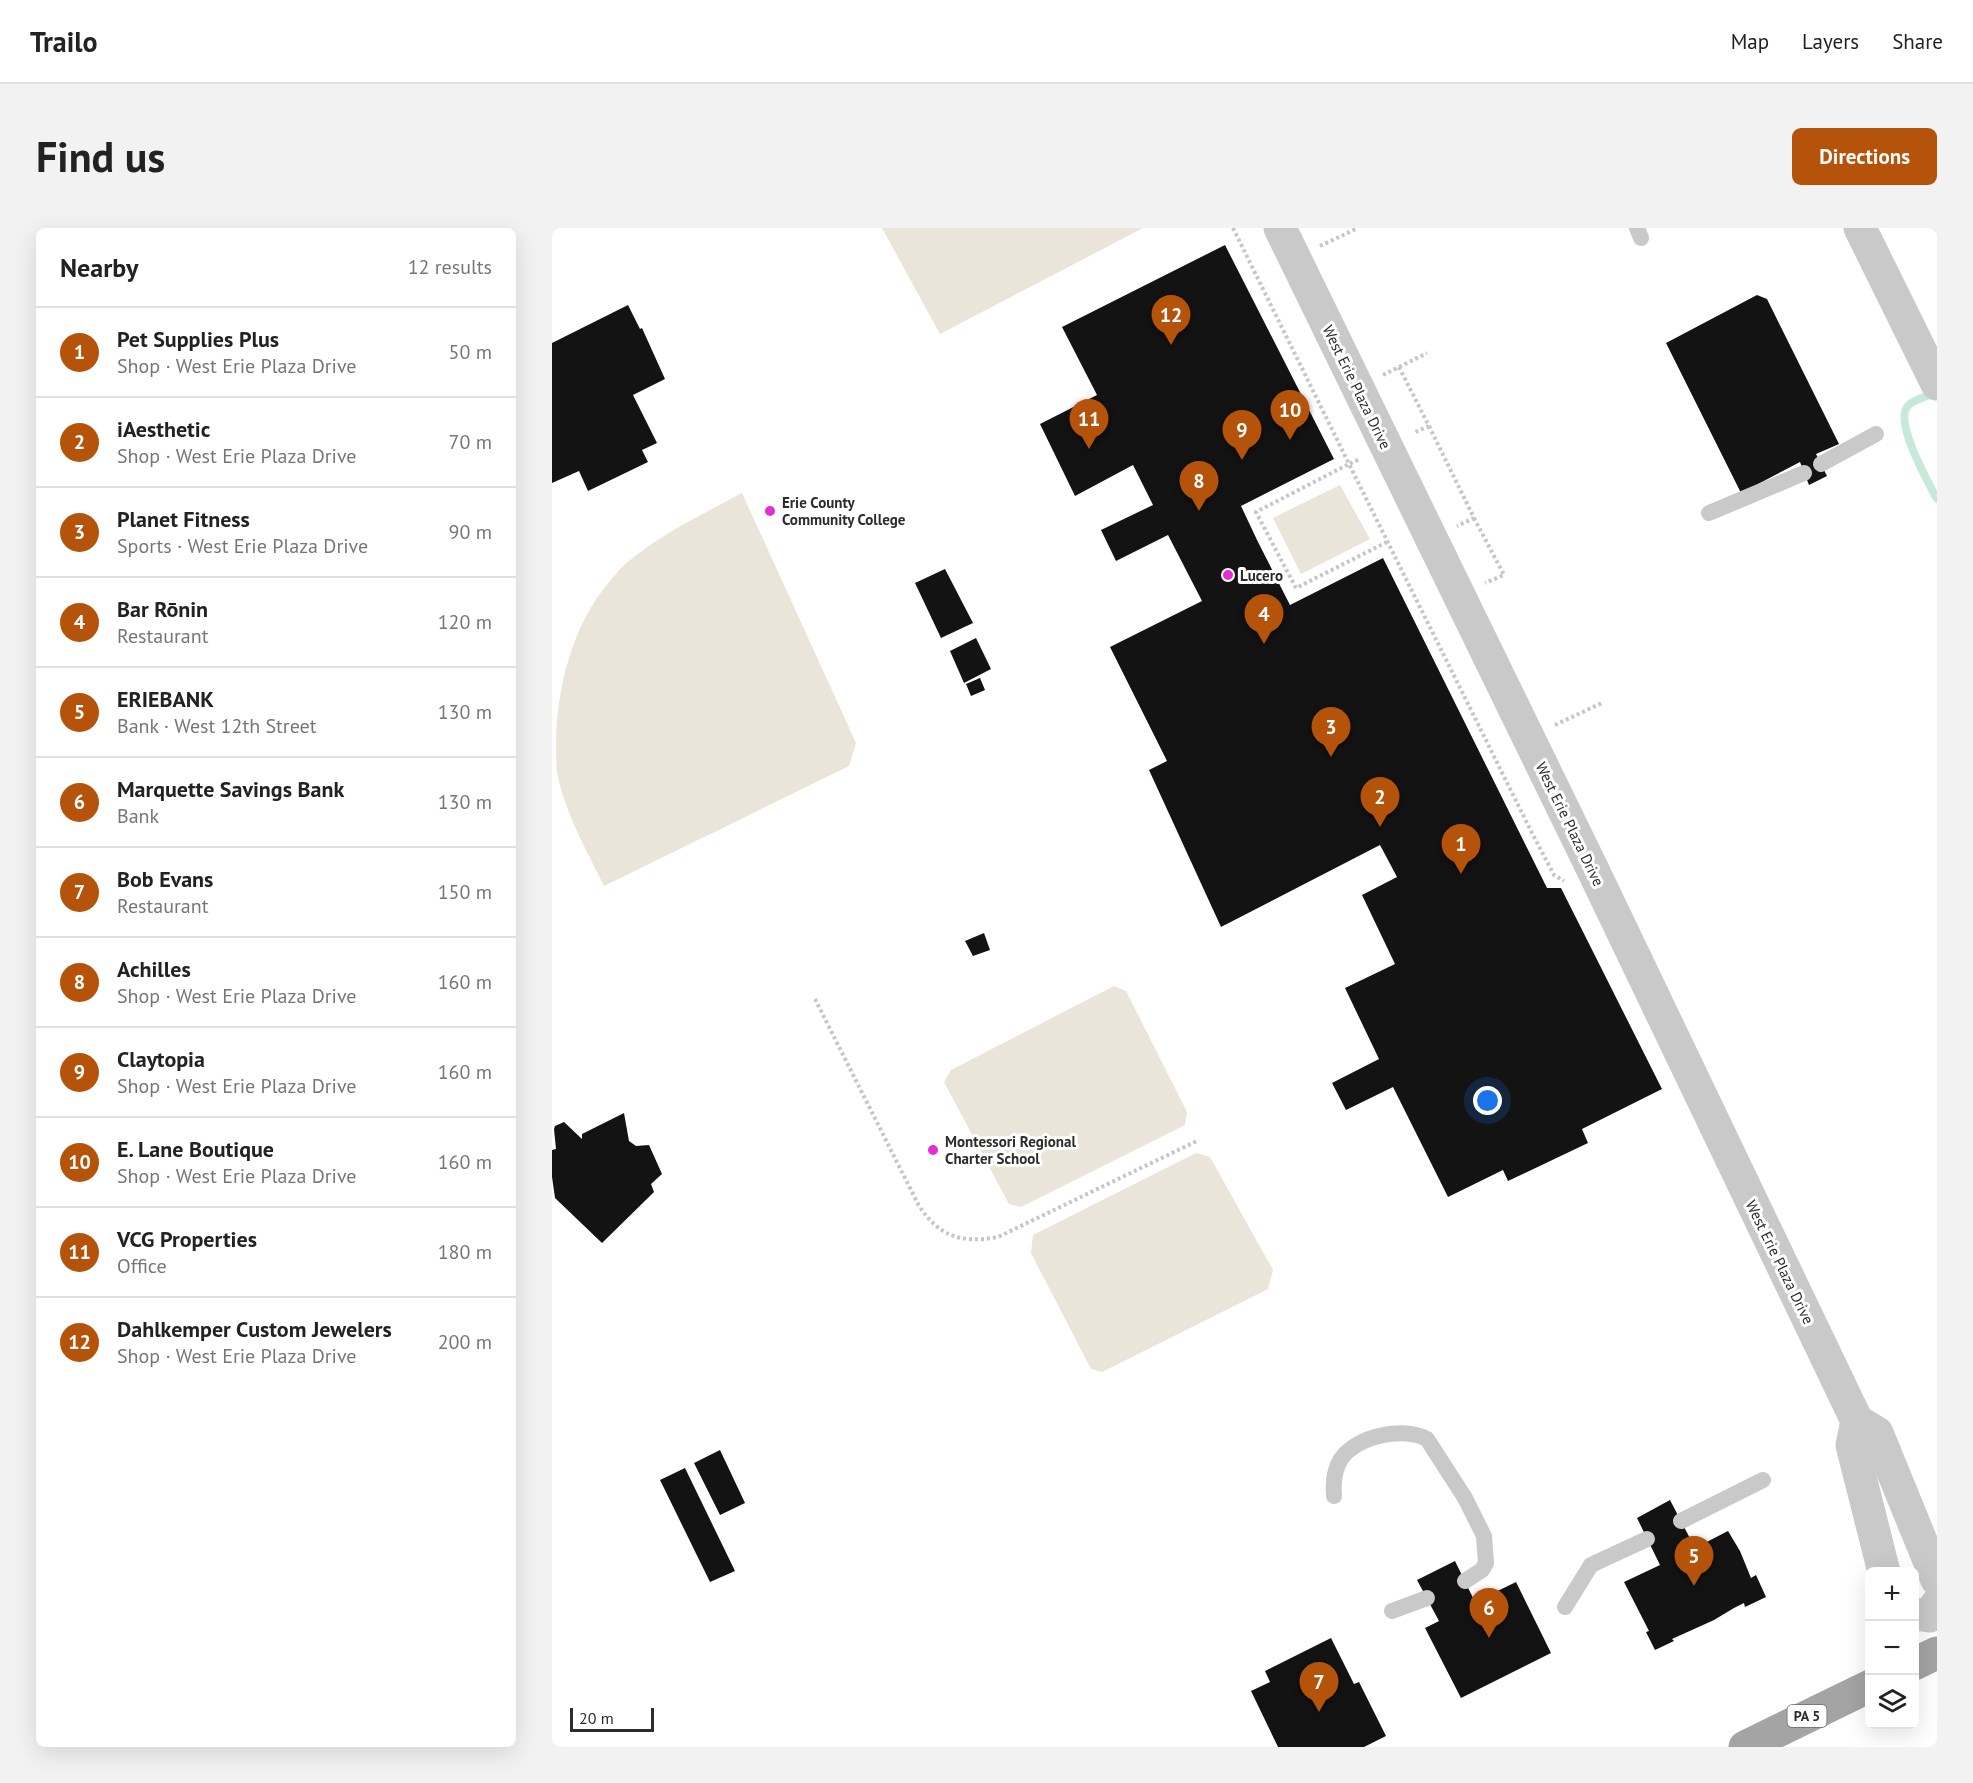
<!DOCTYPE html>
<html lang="en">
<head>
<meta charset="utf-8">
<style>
	:root { --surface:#fff; --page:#f2f2f2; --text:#222; --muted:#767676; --line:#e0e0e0; --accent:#b45309 }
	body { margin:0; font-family:"PT Sans",sans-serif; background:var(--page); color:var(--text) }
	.controls { position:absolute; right:18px; bottom:18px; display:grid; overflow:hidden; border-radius:9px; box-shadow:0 6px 24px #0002 }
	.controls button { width:54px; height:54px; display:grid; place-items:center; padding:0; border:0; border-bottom:2px solid var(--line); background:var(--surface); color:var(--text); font:30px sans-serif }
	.scale { position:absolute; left:18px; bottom:15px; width:84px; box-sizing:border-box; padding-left:6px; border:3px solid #2c2c2c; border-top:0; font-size:16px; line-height:21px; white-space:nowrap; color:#2c2c2c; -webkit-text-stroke:4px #fff; paint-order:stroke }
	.you { position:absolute; left:936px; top:873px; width:21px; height:21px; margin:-15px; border:4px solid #fff; border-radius:50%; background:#1a73e8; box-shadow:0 0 0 9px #1a73e833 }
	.badge { display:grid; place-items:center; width:39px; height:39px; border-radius:50%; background:var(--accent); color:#fff; font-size:20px; font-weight:700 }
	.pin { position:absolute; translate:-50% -50px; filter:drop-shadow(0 2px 3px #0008) }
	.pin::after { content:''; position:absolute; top:32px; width:21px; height:18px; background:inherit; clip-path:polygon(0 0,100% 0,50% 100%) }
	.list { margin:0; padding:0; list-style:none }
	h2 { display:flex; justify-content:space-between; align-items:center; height:78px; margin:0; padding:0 24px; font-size:26px }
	h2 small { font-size:20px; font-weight:400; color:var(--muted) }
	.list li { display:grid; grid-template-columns:39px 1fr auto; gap:18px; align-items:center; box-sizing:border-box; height:90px; padding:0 24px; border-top:2px solid var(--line) }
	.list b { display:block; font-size:22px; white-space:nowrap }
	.list p { margin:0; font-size:20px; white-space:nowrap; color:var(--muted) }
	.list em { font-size:20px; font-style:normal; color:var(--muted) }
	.icon { flex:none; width:33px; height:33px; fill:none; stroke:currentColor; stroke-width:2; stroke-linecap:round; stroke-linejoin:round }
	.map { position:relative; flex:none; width:1385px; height:1519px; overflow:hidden; border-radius:9px }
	header { display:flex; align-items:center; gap:36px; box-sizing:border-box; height:84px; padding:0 30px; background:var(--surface); border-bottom:2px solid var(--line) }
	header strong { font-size:28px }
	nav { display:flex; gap:33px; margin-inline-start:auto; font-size:21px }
	.intro { display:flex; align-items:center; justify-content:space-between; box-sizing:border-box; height:144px; padding:0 36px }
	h1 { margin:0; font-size:42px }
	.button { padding:15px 27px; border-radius:9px; background:var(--accent); color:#fff; font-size:21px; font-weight:700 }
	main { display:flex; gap:36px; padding:0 36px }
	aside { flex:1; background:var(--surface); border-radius:9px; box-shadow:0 6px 24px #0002 }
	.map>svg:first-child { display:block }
	.green { fill:#eae4d9 }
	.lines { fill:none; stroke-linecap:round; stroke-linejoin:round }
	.stream { stroke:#c5eada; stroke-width:8 }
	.building { fill:#131313 }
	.path { stroke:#c6c6c6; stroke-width:4; stroke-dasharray:3 3; stroke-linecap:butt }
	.service { stroke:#c9c9c9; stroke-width:16 }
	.minor { stroke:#c9c9c9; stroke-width:33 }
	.tertiary { stroke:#c9c9c9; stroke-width:33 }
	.primary { stroke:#a4a4a4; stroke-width:33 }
	.poi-dot { fill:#e32ed1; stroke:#fff; stroke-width:2 }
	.labels { text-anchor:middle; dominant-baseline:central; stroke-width:6; stroke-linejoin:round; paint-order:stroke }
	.shield { fill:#fff; stroke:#6b6b6b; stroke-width:1.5 }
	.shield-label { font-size:14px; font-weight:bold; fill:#2c2c2c }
	.street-label { font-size:15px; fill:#2c2c2c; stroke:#fff }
	.poi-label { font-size:15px; font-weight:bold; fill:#2c2c2c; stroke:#fff; text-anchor:start }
</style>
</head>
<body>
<header>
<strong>Trailo</strong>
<nav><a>Map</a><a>Layers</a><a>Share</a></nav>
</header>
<div class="intro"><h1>Find us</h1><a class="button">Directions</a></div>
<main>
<aside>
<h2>Nearby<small>12 results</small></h2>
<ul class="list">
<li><span class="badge">1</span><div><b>Pet Supplies Plus</b><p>Shop · West Erie Plaza Drive</p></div><em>50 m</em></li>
<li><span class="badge">2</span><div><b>iAesthetic</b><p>Shop · West Erie Plaza Drive</p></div><em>70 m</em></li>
<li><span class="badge">3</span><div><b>Planet Fitness</b><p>Sports · West Erie Plaza Drive</p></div><em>90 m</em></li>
<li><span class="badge">4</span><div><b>Bar Rōnin</b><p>Restaurant</p></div><em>120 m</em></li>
<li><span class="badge">5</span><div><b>ERIEBANK</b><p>Bank · West 12th Street</p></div><em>130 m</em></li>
<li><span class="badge">6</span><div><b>Marquette Savings Bank</b><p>Bank</p></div><em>130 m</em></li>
<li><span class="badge">7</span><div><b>Bob Evans</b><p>Restaurant</p></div><em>150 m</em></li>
<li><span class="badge">8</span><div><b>Achilles</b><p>Shop · West Erie Plaza Drive</p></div><em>160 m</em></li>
<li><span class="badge">9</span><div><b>Claytopia</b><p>Shop · West Erie Plaza Drive</p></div><em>160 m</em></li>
<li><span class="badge">10</span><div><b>E. Lane Boutique</b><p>Shop · West Erie Plaza Drive</p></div><em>160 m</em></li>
<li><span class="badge">11</span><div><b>VCG Properties</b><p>Office</p></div><em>180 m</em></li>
<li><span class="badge">12</span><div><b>Dahlkemper Custom Jewelers</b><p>Shop · West Erie Plaza Drive</p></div><em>200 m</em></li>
</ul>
</aside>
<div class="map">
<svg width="1385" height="1519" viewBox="0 0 1385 1519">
	<rect width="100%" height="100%" fill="#fff"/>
	<g class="green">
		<polygon points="330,0 591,0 388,106"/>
		<polygon points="788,257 818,311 749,346 721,290"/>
		<path d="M190,265L304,515L297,538L52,658C34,621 13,585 5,544C0,478 15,403 58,353C64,346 70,338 77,333C111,305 151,286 190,265Z"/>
		<polygon points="562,758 574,763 635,884 633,897 469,979 457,976 392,854 399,842"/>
		<polygon points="644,925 658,929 721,1042 716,1061 550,1144 539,1141 479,1025 481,1007"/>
	</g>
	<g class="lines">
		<path class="stream" d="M1385,165C1376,168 1361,171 1355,179C1343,196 1376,254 1385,271"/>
	</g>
	<g class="building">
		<polygon points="673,17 782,231 689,278 706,314 738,377 831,330 995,660 1009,660 1110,861 1030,901 1036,915 956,953 951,942 896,969 841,859 794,882 780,855 827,831 793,760 843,736 810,667 845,649 828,617 669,699 597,542 615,533 558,419 650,373 616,307 564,333 549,302 601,277 581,237 523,268 488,196 545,167 510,99"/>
		<polygon points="1205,67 1215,71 1287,216 1264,226 1275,248 1257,257 1248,234 1189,265 1114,115"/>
		<polygon points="76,77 88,101 90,100 113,151 81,167 105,215 90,222 96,234 36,263 27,243 0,255 0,115"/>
		<polygon points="393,341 421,395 389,410 363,355"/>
		<polygon points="424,410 439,441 412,455 398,423"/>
		<polygon points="428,450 433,462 419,468 414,456"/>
		<polygon points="432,705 438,722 421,728 413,713"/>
		<polygon points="72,885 77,913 84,918 97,917 110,946 99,956 102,964 50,1015 3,970 0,949 0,922 4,921 2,901 3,898 12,894 30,911 30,906"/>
		<polygon points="168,1222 193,1275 168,1287 142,1235"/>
		<polygon points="133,1240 183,1343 158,1354 108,1252"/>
		<polygon points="1118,1272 1143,1320 1176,1303 1188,1323 1199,1350 1204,1347 1214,1369 1193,1379 1192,1375 1182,1380 1162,1392 1120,1411 1122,1413 1103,1422 1094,1404 1097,1403 1072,1354 1108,1337 1085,1290"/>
		<polygon points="903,1333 923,1374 964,1354 999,1425 909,1470 873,1400 887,1393 865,1352"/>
		<polygon points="779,1410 802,1456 807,1454 834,1508 812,1519 726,1519 699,1463 718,1454 713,1443"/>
	</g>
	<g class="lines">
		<g class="path">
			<polyline points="681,0 797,236 808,231"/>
			<polyline points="768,18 806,0"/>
			<polyline points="847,139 877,198 861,205"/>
			<polyline points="831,147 875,125"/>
			<polyline points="877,198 922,290 905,298"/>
			<polyline points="922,290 952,347 933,355"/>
			<polyline points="835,314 744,360 704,284 797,236 980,605 1002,647 1012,653"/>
			<polyline points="1003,497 1052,474"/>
			<path d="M263,771L366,976C386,1008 408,1016 446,1009L647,912"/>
		</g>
		<g class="service">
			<polyline points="1085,0 1089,10"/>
			<polyline points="1269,236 1324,206"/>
			<polyline points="1157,285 1252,245"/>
			<path d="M782,1268C781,1256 782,1242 789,1231C804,1208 852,1198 875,1211L913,1270L932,1308L934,1335L930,1342L913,1353"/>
			<polyline points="1129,1293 1211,1252"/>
			<polyline points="1013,1379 1039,1337 1095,1311"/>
			<polyline points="840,1383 875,1370"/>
		</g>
		<g class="minor">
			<polyline points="728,0 1040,640 1305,1193 1325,1205 1385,1352"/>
			<polyline points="1305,1193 1300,1217 1332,1344"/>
			<polyline points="1362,1386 1377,1388 1385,1376"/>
		</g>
		<polyline class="tertiary" points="1308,0 1385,156"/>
		<g class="primary">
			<polyline points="1362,1436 1385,1425"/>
			<polyline points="1193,1519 1318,1458"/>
		</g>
	</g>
	<g class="poi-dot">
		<circle cx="218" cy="283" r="6"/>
		<circle cx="676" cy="347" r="6"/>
		<circle cx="381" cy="922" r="6"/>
	</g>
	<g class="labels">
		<rect class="shield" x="1235.5" y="1477" width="39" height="22" rx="4.5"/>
		<g class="shield-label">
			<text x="1255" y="1488">PA 5</text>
		</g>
		<g class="street-label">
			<text transform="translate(805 159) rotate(64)">West Erie Plaza Drive</text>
			<text transform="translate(1018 596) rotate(64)">West Erie Plaza Drive</text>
			<text transform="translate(1228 1034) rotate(64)">West Erie Plaza Drive</text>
		</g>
		<g class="poi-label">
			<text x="230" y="274">Erie County<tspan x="230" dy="17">Community College</tspan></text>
			<text x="688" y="347">Lucero</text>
			<text x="393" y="913">Montessori Regional<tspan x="393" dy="17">Charter School</tspan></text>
		</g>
	</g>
</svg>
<div class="controls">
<button>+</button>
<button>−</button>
<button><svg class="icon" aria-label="layers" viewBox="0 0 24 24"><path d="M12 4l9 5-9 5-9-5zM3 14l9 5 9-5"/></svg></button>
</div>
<div class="scale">20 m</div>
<div class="you"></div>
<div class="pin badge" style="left:909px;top:646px">1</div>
<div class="pin badge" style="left:828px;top:599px">2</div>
<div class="pin badge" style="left:779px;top:529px">3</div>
<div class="pin badge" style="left:712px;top:416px">4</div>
<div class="pin badge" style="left:1142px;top:1358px">5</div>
<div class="pin badge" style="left:937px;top:1410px">6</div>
<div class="pin badge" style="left:767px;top:1484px">7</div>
<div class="pin badge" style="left:647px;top:283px">8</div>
<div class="pin badge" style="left:690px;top:232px">9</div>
<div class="pin badge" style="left:738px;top:212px">10</div>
<div class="pin badge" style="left:537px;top:221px">11</div>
<div class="pin badge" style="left:619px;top:117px">12</div>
</div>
</main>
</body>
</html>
